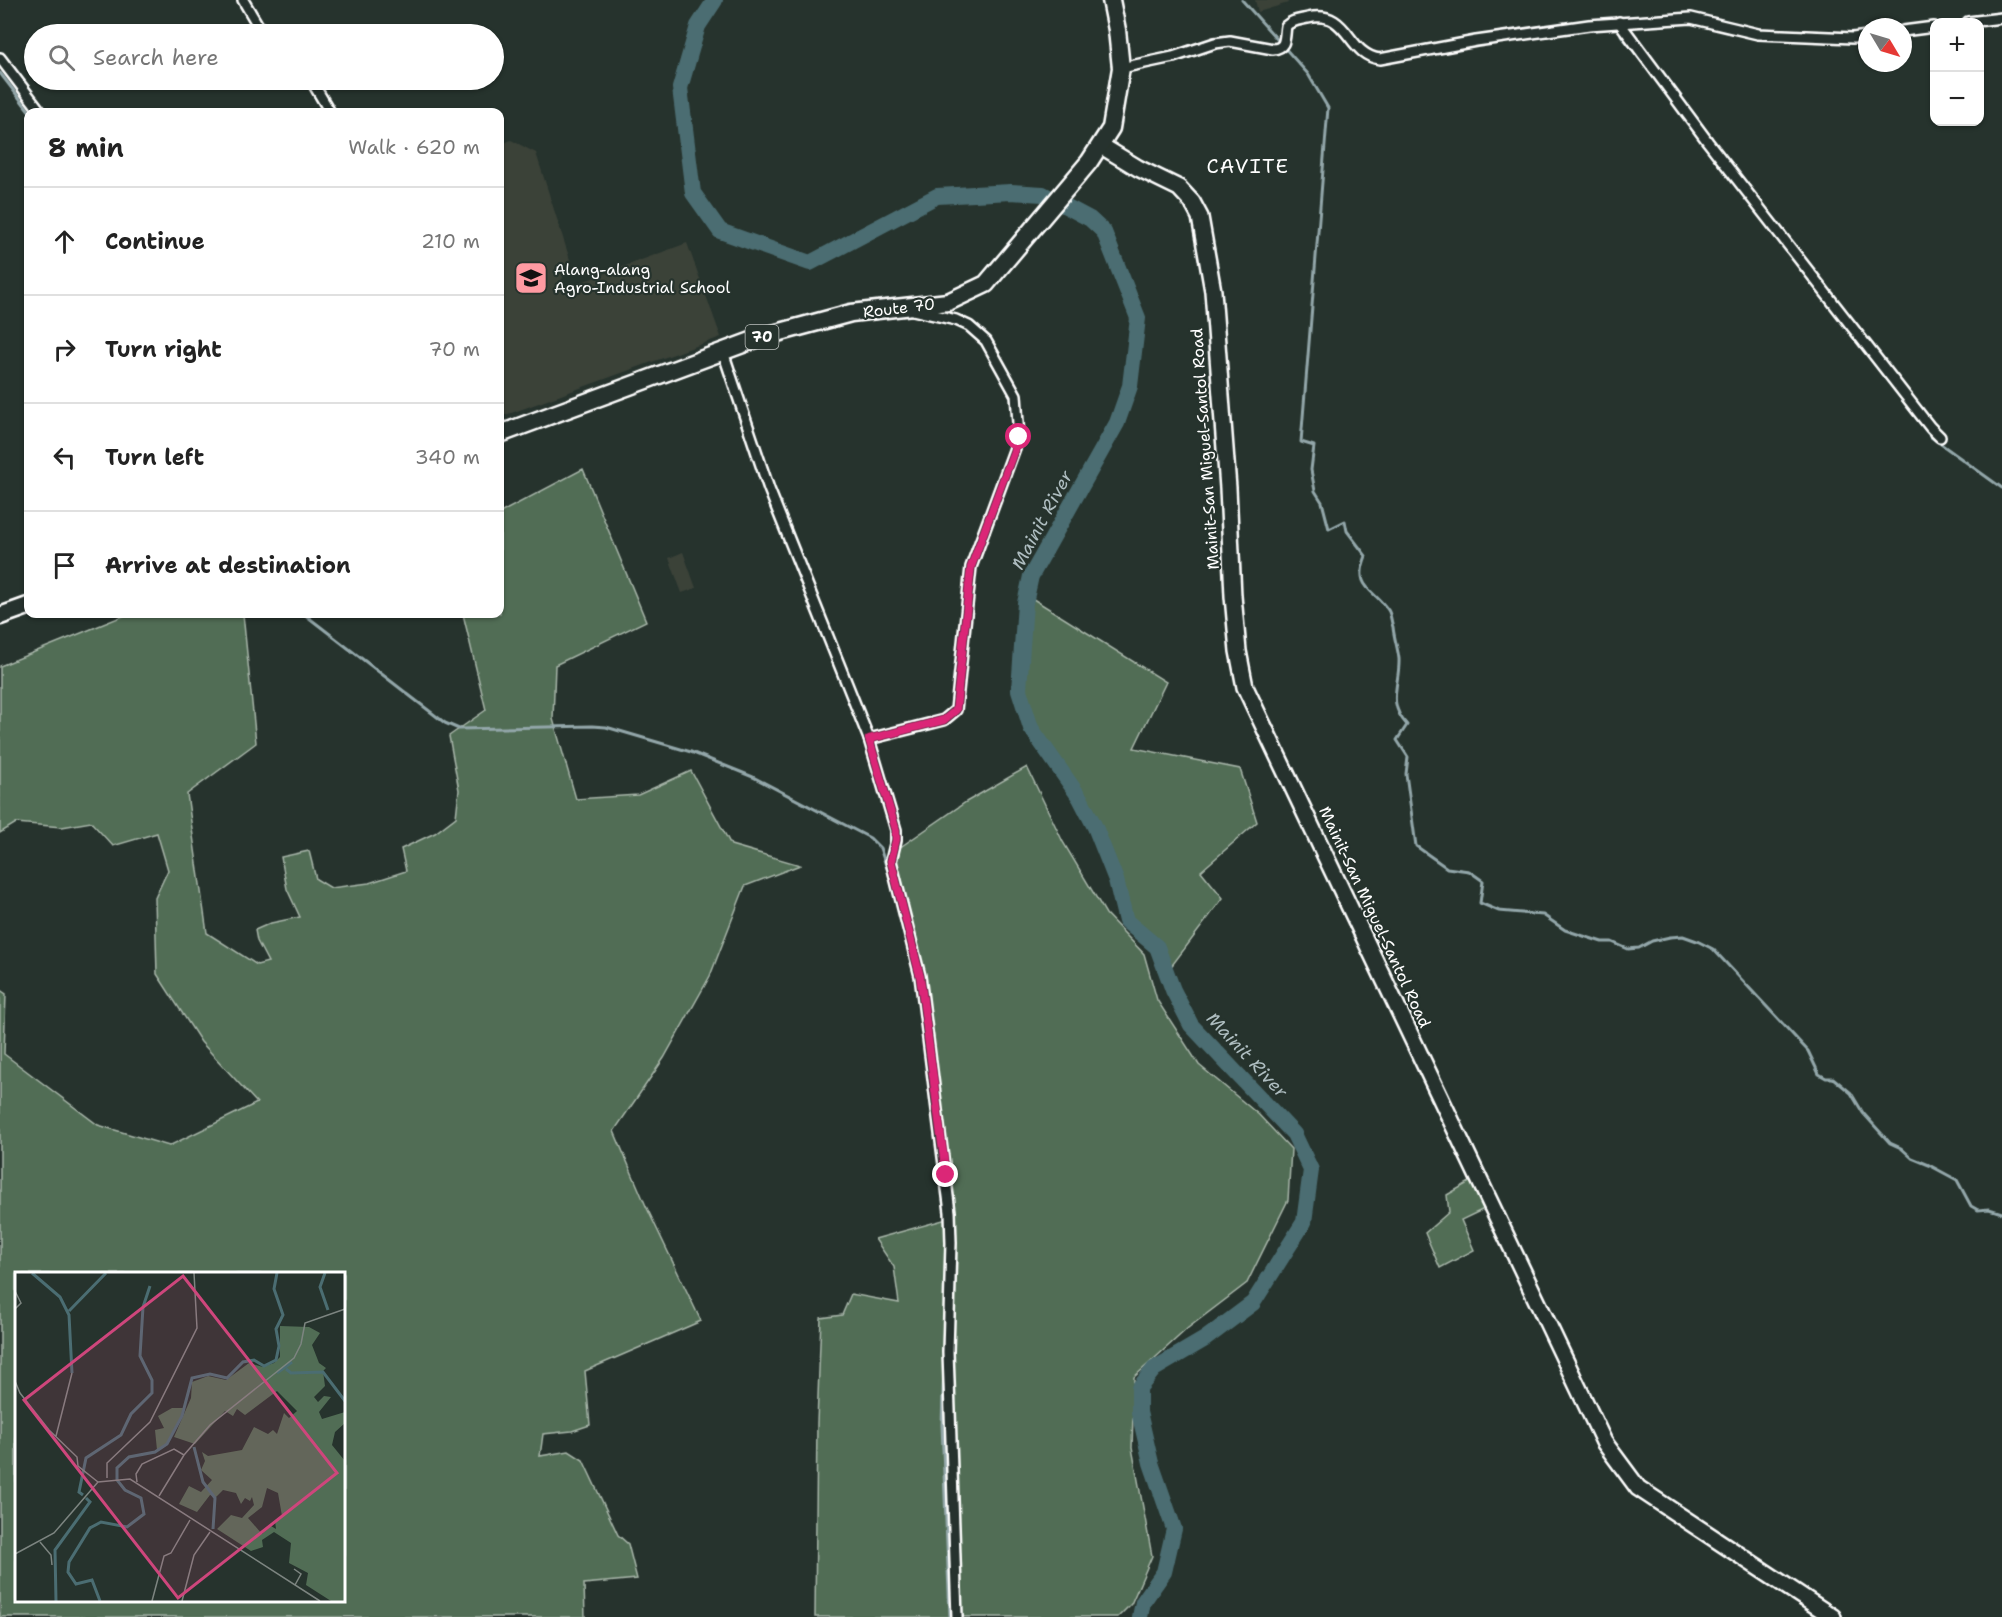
<!DOCTYPE html>
<html lang="en">
<head>
<meta charset="utf-8">
<style>
	:root { --surface:#fff; --page:#f2f2f2; --text:#222; --muted:#767676; --line:#e0e0e0 }
	body { margin:0; font-family:"Shantell Sans",sans-serif; background:var(--page); color:var(--text) }
	.controls { position:absolute; right:18px; top:18px; display:grid; overflow:hidden; border-radius:12px; box-shadow:0 2px 4px #0004 }
	.controls button { width:54px; height:54px; display:grid; place-items:center; padding:0; border:0; border-bottom:2px solid var(--line); background:var(--surface); color:var(--text); font:30px sans-serif }
	.compass { position:absolute; left:1858px; top:18px; width:54px; height:54px; border-radius:50%; background:var(--surface); box-shadow:0 2px 4px #0004; rotate:128deg }
	.stop { position:absolute; width:18px; height:18px; margin:-14px; border:4px solid #db2777; border-radius:50%; background:#fff }
	.stop.end { background:#db2777; border-color:#fff; box-shadow:0 2px 6px #0008 }
	.list { margin:0; padding:0; list-style:none }
	h2 { display:flex; justify-content:space-between; align-items:center; height:78px; margin:0; padding:0 24px; font-size:26px }
	h2 small { font-size:20px; font-weight:400; color:var(--muted) }
	.list li { display:grid; grid-template-columns:39px 1fr auto; gap:18px; align-items:center; box-sizing:border-box; height:108px; padding:0 24px; border-top:2px solid var(--line) }
	.list b { display:block; font-size:22px; white-space:nowrap }
	.list em { font-size:20px; font-style:normal; color:var(--muted) }
	.icon { flex:none; width:33px; height:33px; fill:none; stroke:currentColor; stroke-width:2; stroke-linecap:round; stroke-linejoin:round }
	.map { position:relative; flex:none; width:2002px; height:1617px; overflow:hidden }
	.search { position:absolute; background:var(--surface); box-shadow:0 2px 4px #0004; left:24px; top:24px; width:480px; height:66px; display:flex; align-items:center; gap:15px; box-sizing:border-box; padding:0 21px; border-radius:33px; color:var(--muted); font-size:22px }
	.panel { position:absolute; background:var(--surface); box-shadow:0 2px 4px #0004; left:24px; top:108px; width:480px; height:510px; border-radius:12px }
	.map>svg:first-child { display:block }
	.built { fill:#3b4239 }
	.green { fill:#516d55; stroke:#a8b6aa; stroke-width:1.5; fill-rule:evenodd }
	.lines { fill:none; stroke-linecap:round; stroke-linejoin:round }
	.stream { stroke:#93a7aa; stroke-width:3 }
	.river { stroke:#4b6d72; stroke-width:16 }
	.minor-casing { stroke:#fff; stroke-width:14 }
	.primary-casing { stroke:#fff; stroke-width:20 }
	.trunk-casing { stroke:#fff; stroke-width:21 }
	.minor { stroke:#26332d; stroke-width:9 }
	.primary { stroke:#26332d; stroke-width:15 }
	.trunk { stroke:#26332d; stroke-width:16 }
	.route { stroke:#db2777; stroke-width:8 }
	.labels { text-anchor:middle; dominant-baseline:central; stroke-width:4.5; stroke-linejoin:round; paint-order:stroke }
	.shield { fill:#26332d; stroke:#bec2c0; stroke-width:1.5 }
	.shield-label { font-size:15px; font-weight:bold; fill:#fff }
	.poi-label { font-size:16px; fill:#fff; stroke:#26332d; text-anchor:start }
	.street-label { font-size:16px; fill:#fff; stroke:#26332d }
	.water-label { font-size:18px; font-style:italic; fill:#aebdc0; stroke:#26332d }
	.quarter-label { font-size:20px; letter-spacing:1.5px; fill:#fff; stroke:#26332d }
	.inset-river { fill:none; stroke:#4b6d72; stroke-width:3 }
	.inset-road { fill:none; stroke:#7d8581; stroke-width:1.5 }
	.view { fill:#ce467c; fill-opacity:0.15; stroke:#ce467c; stroke-width:3 }
	.inset-edge { fill:none; stroke:#fff; stroke-width:3 }
</style>
</head>
<body>
<div class="map">
<svg width="2002" height="1617" viewBox="0 0 2002 1617">
	<rect width="100%" height="100%" fill="#26332d"/>
	<filter id="ink" filterUnits="userSpaceOnUse"><feTurbulence type="fractalNoise" baseFrequency=".0167" numOctaves="2"/><feDisplacementMap in="SourceGraphic" scale="12" xChannelSelector="R" yChannelSelector="G"/><feConvolveMatrix kernelMatrix="1 2 1 2 8 2 1 2 1" color-interpolation-filters="sRGB"/></filter>
	<g filter="url(#ink)">
		<g class="built">
			<polygon points="1255,0 1287,0 1288,3 1258,12"/>
			<polygon points="511,140 536,153 571,263 555,292 687,243 721,337 500,417 500,145"/>
			<polygon points="683,552 696,588 682,593 669,558"/>
		</g>
		<g class="green">
			<path d="M583,469L646,621L555,665L553,719L576,799L638,795L691,771L731,845L800,865L745,886L710,976L664,1058L614,1131L646,1206L701,1321L585,1371L590,1425L572,1431L543,1434L540,1456L569,1451L583,1460L618,1535L628,1544L637,1579L584,1584L585,1617H0V990L6,994L4,1054L98,1125L169,1146L257,1103L201,1042L157,974L155,898L168,870L157,833L113,846L91,822L62,827L16,823L0,833V666L128,614H243L256,743L187,794L207,933L257,965L268,962L257,941L255,930L271,923L300,917L287,889L281,857L309,851L316,879L331,888L369,883L406,871L401,849L435,833L456,817L459,790L449,736L486,710L463,614H500V513ZM16,1274H344V1600H16Z"/>
			<polygon points="1030,597 1166,682 1134,748 1240,769 1257,822 1201,871 1223,898 1170,968 1157,947 1126,921 1114,873 1080,798 1031,728 1019,690 1024,615"/>
			<polygon points="1027,767 1063,842 1106,914 1144,954 1157,1000 1199,1065 1259,1115 1291,1149 1288,1200 1247,1283 1188,1328 1134,1377 1132,1448 1152,1556 1131,1604 1118,1617 815,1617 817,1423 821,1318 842,1315 851,1294 899,1303 894,1267 875,1239 947,1219 918,977 901,876 883,859 966,802"/>
			<polygon points="1473,1180 1484,1209 1461,1220 1474,1250 1440,1268 1425,1233 1449,1212 1447,1195"/>
		</g>
		<g class="lines">
			<g class="stream">
				<path d="M1242,0L1308,74L1328,108L1301,442L1314,446L1311,470L1315,491L1322,502L1329,529L1345,521L1347,531L1366,556C1353,588 1373,588 1388,610C1391,614 1391,622 1393,627C1394,638 1398,649 1399,659C1400,685 1386,702 1407,725L1397,740L1408,757L1406,774L1416,846L1447,868L1469,871L1483,881L1480,903L1499,911L1543,915L1565,930L1602,942H1612L1628,949L1639,948L1652,941L1670,937L1683,936L1697,941L1713,949L1808,1051L1819,1074L1826,1078H1833L1851,1093L1863,1113L1890,1143L1901,1148L1912,1158L1929,1165L1957,1180L1971,1206L1978,1210L1989,1209L2002,1213"/>
				<polyline points="1621,35 1661,86"/>
				<polyline points="0,73 30,112"/>
				<polyline points="1708,149 1931,437 2002,488"/>
				<polyline points="304,614 445,723 459,729 592,726 606,727 691,752 753,777 870,838 880,848 892,883"/>
				<polyline points="944,1361 942,1425 950,1617"/>
			</g>
			<polyline class="river" points="715,0 698,26 680,88 693,193 720,231 810,263 937,196 1011,192 1043,194 1090,219 1104,232 1138,318 1130,386 1117,423 1031,576 1025,603 1019,690 1031,728 1080,798 1095,827 1116,880 1126,921 1157,947 1173,990 1191,1025 1294,1134 1311,1170 1304,1222 1253,1303 1205,1339 1154,1369 1139,1388 1139,1412 1151,1463 1174,1529 1164,1572 1143,1602 1140,1617"/>
			<defs>
				<g id="minor">
					<polyline points="243,0 263,34"/>
					<polyline points="1619,22 1708,142 1930,427 1940,437"/>
					<polyline points="1968,22 2002,18"/>
					<polyline points="1903,31 1934,27"/>
					<polyline points="0,58 41,112"/>
					<path d="M1121,68L1173,57L1215,43L1230,41L1273,49C1287,48 1284,37 1286,26C1292,20 1300,20 1308,18C1350,9 1346,55 1380,59L1476,41L1589,25L1691,18L1758,34L1853,38L1867,36"/>
					<polyline points="311,80 330,112"/>
					<polyline points="723,352 769,489 869,739 896,830 896,840 891,861 920,976 950,1212 951,1243 948,1352 957,1617"/>
					<polyline points="869,739 944,720 956,710 971,567 1019,437 1016,395 986,341 969,326 956,320 913,310"/>
				</g>
				<polyline id="primary" points="1100,145 1138,168 1179,188 1192,202 1200,217 1213,291 1228,488 1233,596 1238,651 1245,687 1604,1442 1638,1488 1833,1617"/>
				<g id="trunk">
					<polyline points="500,434 762,337 851,313 948,302 986,284 1089,162 1111,128 1121,68 1117,30 1111,0"/>
					<polyline points="0,616 28,606"/>
				</g>
			</defs>
			<use href="#minor" class="minor-casing"/>
			<use href="#primary" class="primary-casing"/>
			<use href="#trunk" class="trunk-casing"/>
			<use href="#minor" class="minor"/>
			<use href="#primary" class="primary"/>
			<use href="#trunk" class="trunk"/>
		</g>
	</g>
	<g class="lines" filter="url(#ink)">
		<polyline class="route" points="946,1175 920,976 891,861 896,840 896,830 869,739 944,720 956,710 971,567 1019,437"/>
	</g>
	<defs>
		<symbol id="school-square" viewBox="-11 -11 22 22"><rect x="-9" y="-9" width="18" height="18" rx="4" fill="#ff9aa2" stroke="#26332d"/><path d="M0-5L7-2L0 1L-7-2ZM-4 1L0 2.5L4 1V4Q0 6-4 4Z" fill="#111"/></symbol>
	</defs>
	<g fill-rule="evenodd">
		<use href="#school-square" x="512" y="259" width="38" height="38"/>
	</g>
	<g class="labels">
		<rect class="shield" x="745.5" y="325" width="33" height="24" rx="4.5"/>
		<g class="shield-label">
			<text x="762" y="337">70</text>
		</g>
		<g class="poi-label">
			<text x="554" y="269">Alang-alang<tspan x="554" dy="18">Agro-Industrial School</tspan></text>
		</g>
		<g class="street-label">
			<text transform="translate(899 308) rotate(-7)">Route 70</text>
			<text transform="translate(1205 449) rotate(-94)">Mainit-San Miguel-Santol Road</text>
			<text transform="translate(1375 917) rotate(65)">Mainit-San Miguel-Santol Road</text>
		</g>
		<g class="water-label">
			<text transform="translate(1042 520) rotate(-62)">Mainit River</text>
			<text transform="translate(1247 1055) rotate(47)">Mainit River</text>
		</g>
		<g class="quarter-label">
			<text x="1248" y="166">CAVITE</text>
		</g>
	</g>
	<g transform="translate(15 1272)">
		<rect width="330" height="330" fill="#26332d"/>
		<path d="M265,54L294,55L305,61L297,73L304,91L311,96L308,99L310,114L299,125L303,130L309,124L316,125L304,140L307,147L330,140V151L320,160L317,173L330,189V329H316L291,313L293,301L274,291L276,271L259,260L247,268L248,275L236,279L202,257L216,243L227,246L239,233L237,225L235,229L230,226L226,232L221,221L208,218L201,225L195,223L182,240L164,232L174,214L186,220L197,208L186,198L190,189L187,180L193,184L227,178L239,155L253,162L258,158L262,162L269,141L274,146L282,139L262,119L230,143L222,137L218,144L210,139L180,172L159,165L176,126L177,110L193,104L211,108L234,91L248,95L259,91L265,85ZM252,216L263,221L267,244L260,249L261,257L256,254L247,262L233,246L247,235ZM157,136H168L167,144L152,172L142,178L140,158L149,156L143,144Z" fill="#516d55" fill-rule="evenodd"/>
		<path class="inset-river" d="M17,1L45,25L54,43L57,101M310,1L305,15L313,38M54,39L91,1M271,97L276,101L308,100L330,129M262,101L277,90M179,175L188,210L200,226L198,257M68,223L64,220L71,186L106,163L116,142L137,121V108L125,84L128,35L135,14M41,329L40,278L75,230L71,226M85,329L77,308L61,312L53,300L54,290L75,256L86,250L112,255L129,242L126,226L110,218L102,208V196L114,185L140,180L152,172L167,144L177,106L195,102L212,106L228,90L239,88L249,94L261,88L264,74L261,57L268,43L259,17L262,1"/>
		<path class="inset-road" d="M0,19L6,31L0,37M0,109L5,121L34,158L62,185L63,194L83,210M41,164L57,101M92,206V191L135,150L182,56L179,1M122,210L121,202L127,192L159,177L169,183M144,224L169,183L195,153L279,86L286,72L290,51L330,37M25,270L36,283L37,293M0,282L39,261L83,210L115,207L305,329M279,297L286,302L280,313M137,329L149,284L156,281L175,248M167,329L179,283L195,260"/>
		<path class="view" d="M168,4L322,201L163,326L9,128Z"/>
		<rect width="330" height="330" class="inset-edge"/>
	</g>
</svg>
<div class="controls">
<button>+</button>
<button>−</button>
</div>
<svg class="compass" viewBox="-18 -18 36 36"><path d="M0-13l5 13h-10z" fill="#e53935"/><path d="M0 13l5-13h-10z" fill="#767676"/></svg>
<div class="stop" style="left:1019px;top:437px"></div>
<div class="stop end" style="left:946px;top:1175px"></div>
<div class="search"><svg class="icon" aria-label="search" viewBox="0 0 24 24"><circle cx="10" cy="10" r="6"/><path d="M15 15l6 6"/></svg>Search here</div>
<section class="panel">
<h2>8 min<small>Walk · 620 m</small></h2>
<ul class="list">
<li><svg class="icon" aria-label="ahead" viewBox="0 0 24 24"><path d="M12 20V5M6 11l6-6 6 6"/></svg><div><b>Continue</b></div><em>210 m</em></li>
<li><svg class="icon" aria-label="right" viewBox="0 0 24 24"><path d="M7 20v-9h11M14 6l5 5-5 5"/></svg><div><b>Turn right</b></div><em>70 m</em></li>
<li><svg class="icon" aria-label="left" viewBox="0 0 24 24"><path d="M17 20v-9H6M10 6l-5 5 5 5"/></svg><div><b>Turn left</b></div><em>340 m</em></li>
<li><svg class="icon" aria-label="arrive" viewBox="0 0 24 24"><path d="M6 21V4h12l-3 4 3 4H6"/></svg><div><b>Arrive at destination</b></div></li>
</ul>
</section>
</div>
</body>
</html>
